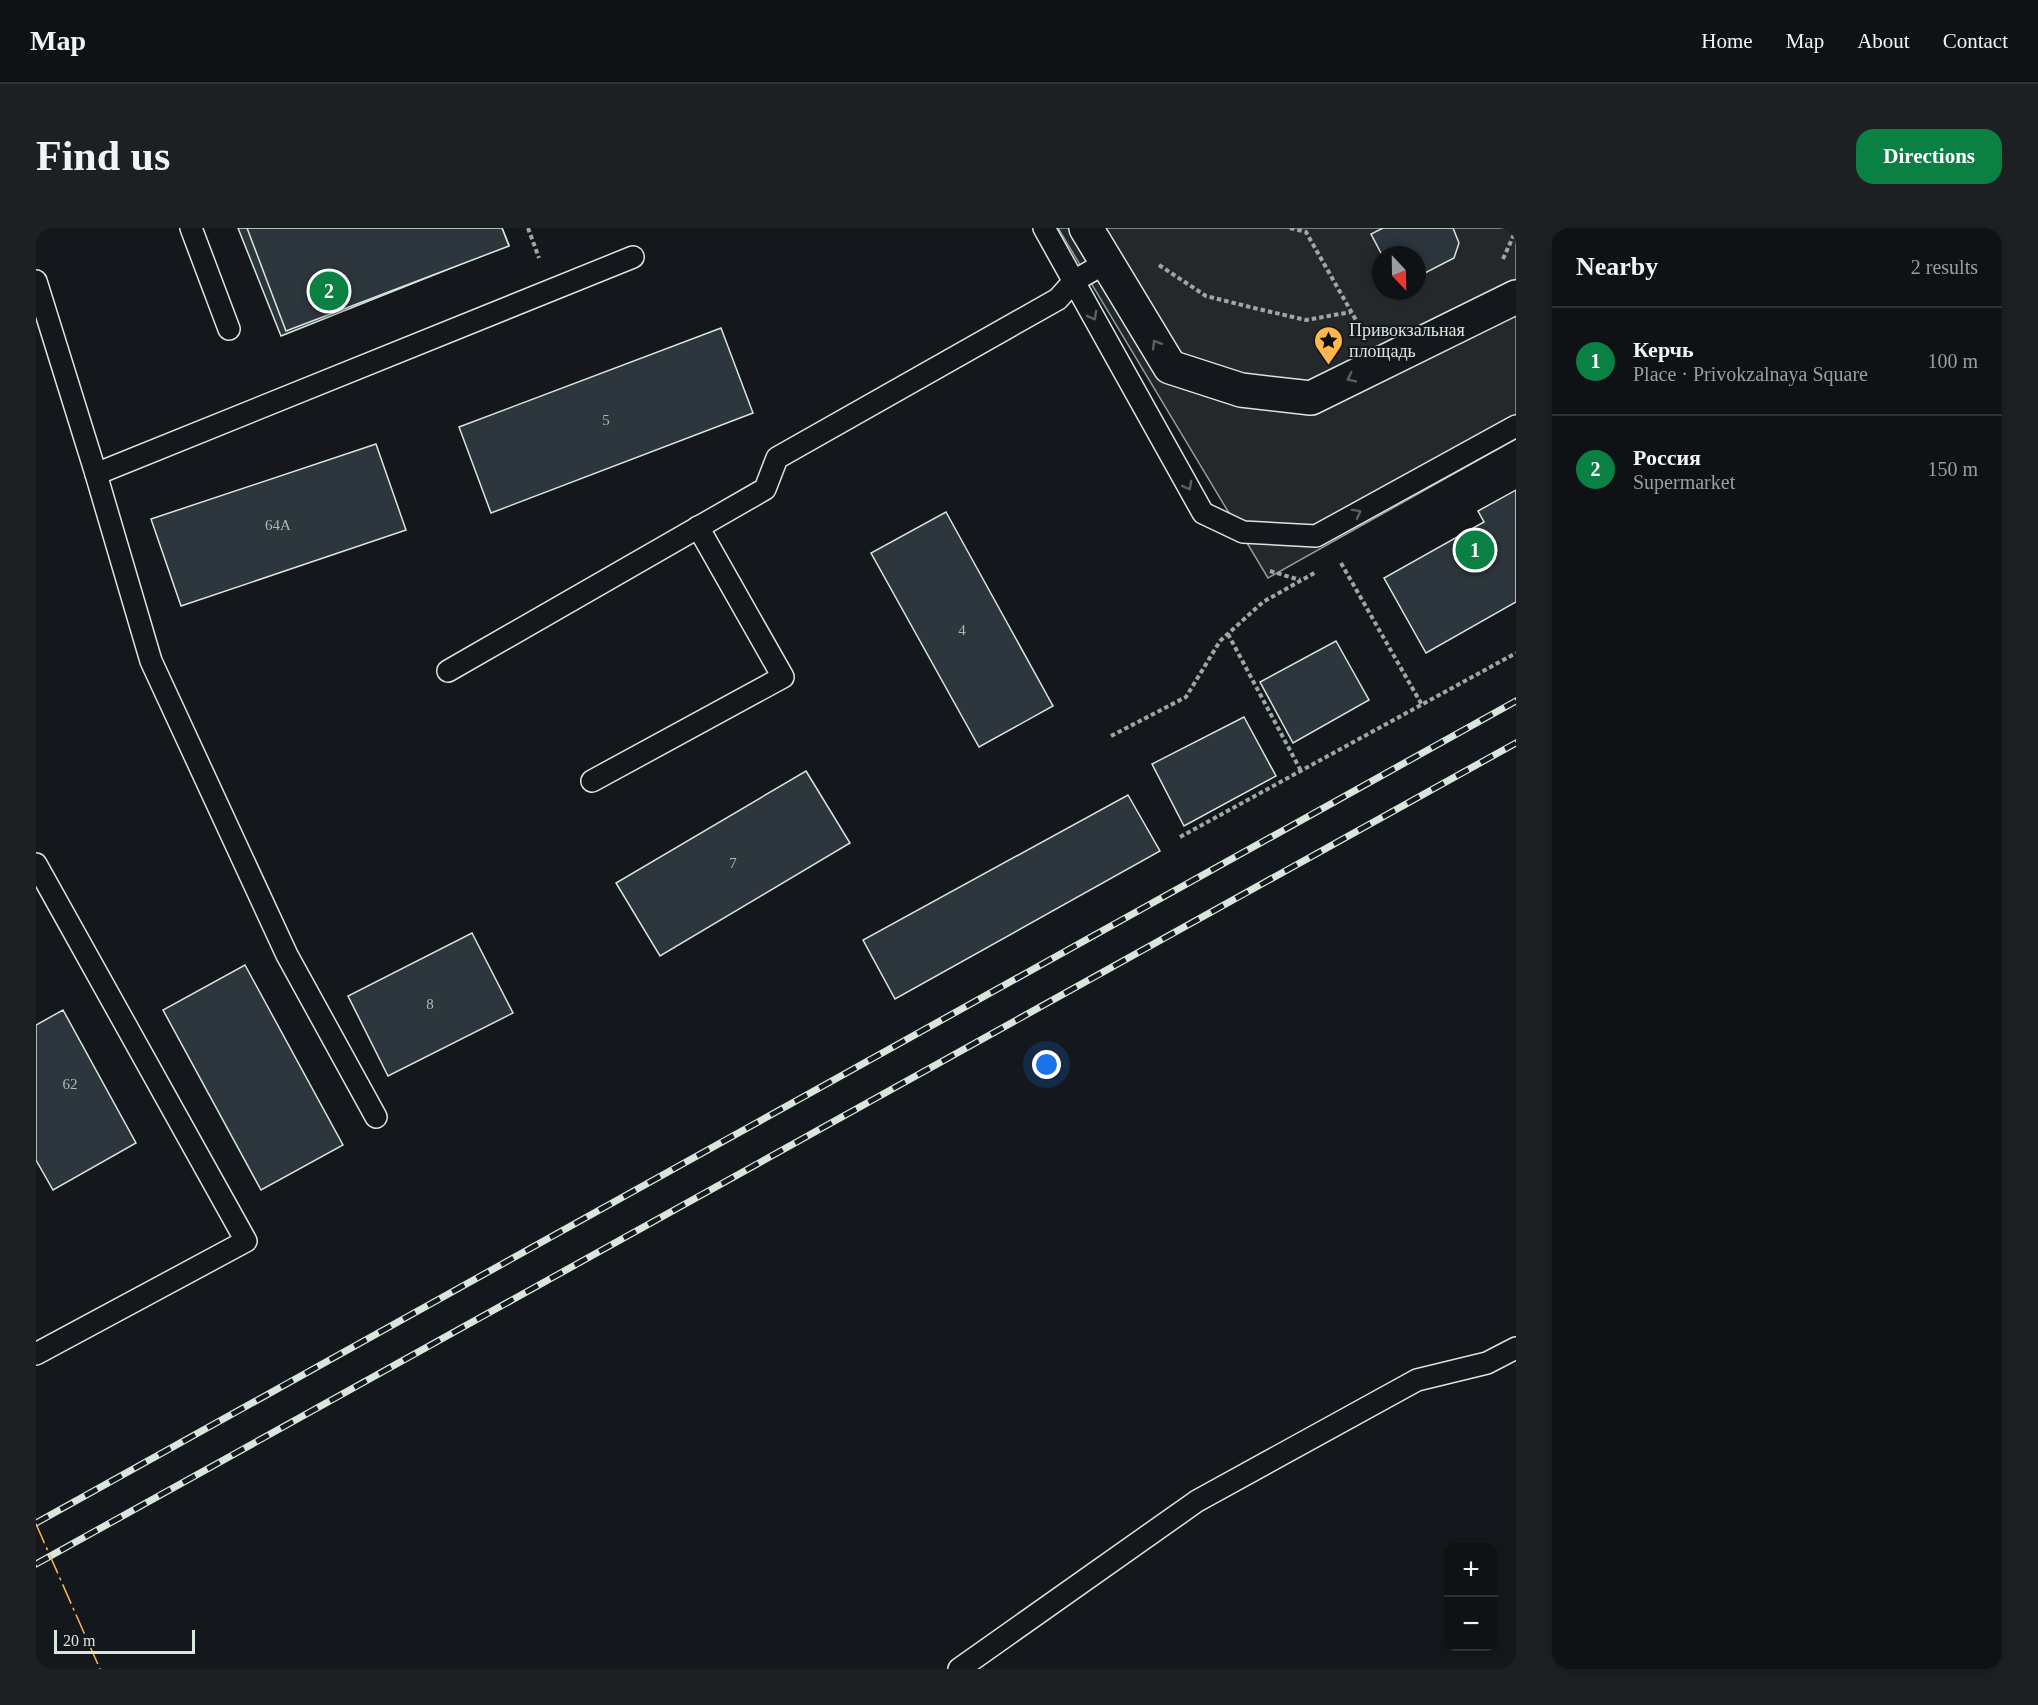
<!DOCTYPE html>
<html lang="en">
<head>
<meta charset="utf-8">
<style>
	:root { --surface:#0f1215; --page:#1d2022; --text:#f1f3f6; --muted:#9b9ea0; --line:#2f3234; --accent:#0b8043 }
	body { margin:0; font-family:Georgia,serif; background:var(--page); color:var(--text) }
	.controls { position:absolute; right:18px; bottom:18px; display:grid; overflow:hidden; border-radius:12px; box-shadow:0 3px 9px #0003 }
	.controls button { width:54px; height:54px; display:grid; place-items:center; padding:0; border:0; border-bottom:2px solid var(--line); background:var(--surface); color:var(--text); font:30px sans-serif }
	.compass { position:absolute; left:1336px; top:18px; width:54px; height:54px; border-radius:50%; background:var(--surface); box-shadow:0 3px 9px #0003; rotate:158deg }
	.scale { position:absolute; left:18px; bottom:15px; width:141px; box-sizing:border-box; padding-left:6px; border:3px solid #d8e6dc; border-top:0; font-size:16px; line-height:21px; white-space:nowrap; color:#d8e6dc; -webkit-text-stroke:4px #14181c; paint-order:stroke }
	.you { position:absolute; left:1011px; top:837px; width:21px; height:21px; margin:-15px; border:4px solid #fff; border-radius:50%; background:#1a73e8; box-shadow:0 0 0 9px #1a73e833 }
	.badge { display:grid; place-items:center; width:39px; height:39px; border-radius:50%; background:var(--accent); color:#fff; font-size:20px; font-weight:700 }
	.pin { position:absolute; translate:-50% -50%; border:3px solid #fff; box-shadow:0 2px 6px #0006 }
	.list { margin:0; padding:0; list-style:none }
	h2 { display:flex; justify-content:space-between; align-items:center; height:78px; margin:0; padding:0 24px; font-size:26px }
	h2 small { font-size:20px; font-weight:400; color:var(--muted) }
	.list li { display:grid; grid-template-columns:39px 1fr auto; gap:18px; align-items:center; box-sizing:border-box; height:108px; padding:0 24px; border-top:2px solid var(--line) }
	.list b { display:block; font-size:22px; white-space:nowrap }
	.list p { margin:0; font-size:20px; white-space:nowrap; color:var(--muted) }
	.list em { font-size:20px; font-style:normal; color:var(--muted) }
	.map { position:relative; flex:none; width:1480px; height:1441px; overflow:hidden; border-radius:18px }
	header { display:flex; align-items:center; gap:36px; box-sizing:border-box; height:84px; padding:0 30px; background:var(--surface); border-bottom:2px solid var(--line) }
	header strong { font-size:28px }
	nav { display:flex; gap:33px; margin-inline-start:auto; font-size:21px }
	.intro { display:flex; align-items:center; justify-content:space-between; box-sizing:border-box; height:144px; padding:0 36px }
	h1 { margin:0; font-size:42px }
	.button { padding:15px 27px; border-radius:18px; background:var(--accent); color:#fff; font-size:21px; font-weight:700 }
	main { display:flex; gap:36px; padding:0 36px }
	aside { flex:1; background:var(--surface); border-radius:18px; box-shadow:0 3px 9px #0003 }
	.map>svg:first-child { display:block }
	.parking { fill:#24282b; stroke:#939e99; stroke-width:1.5; fill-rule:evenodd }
	.building { fill:#2c363c; stroke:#d8e6dc; stroke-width:1.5 }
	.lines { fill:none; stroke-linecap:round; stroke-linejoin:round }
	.service-casing { stroke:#d8e6dc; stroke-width:24 }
	.minor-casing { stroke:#d8e6dc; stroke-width:36 }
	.path { stroke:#9da8a2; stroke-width:4; stroke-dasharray:4.5 3; stroke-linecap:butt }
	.service { stroke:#14181c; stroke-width:21 }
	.minor { stroke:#14181c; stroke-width:33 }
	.rail-casing { stroke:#d8e6dc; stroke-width:7 }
	.rail { stroke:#14181c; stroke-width:4.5; stroke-dasharray:14; stroke-linecap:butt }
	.power { stroke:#ffb74d; stroke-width:1.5; stroke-dasharray:21 4.5 3 4.5; stroke-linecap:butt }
	.oneway { stroke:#59605f }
	.labels { text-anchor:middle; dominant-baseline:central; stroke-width:4.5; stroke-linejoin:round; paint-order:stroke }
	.number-label { font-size:15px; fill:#adbab4 }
	.poi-label { font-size:18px; fill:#d8e6dc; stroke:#14181c; text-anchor:start }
</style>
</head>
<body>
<header>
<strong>Map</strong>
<nav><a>Home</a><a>Map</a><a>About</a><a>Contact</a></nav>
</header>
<div class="intro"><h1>Find us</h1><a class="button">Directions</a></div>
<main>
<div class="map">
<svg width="1480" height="1441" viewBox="0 0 1480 1441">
	<rect width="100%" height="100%" fill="#14181c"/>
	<path class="parking" d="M1022,0H1480V211L1232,350ZM1345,27H1381V63H1345Z"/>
	<g class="building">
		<polygon points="202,0 466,0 473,17 245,108"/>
		<polygon points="211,0 466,0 473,18 250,103"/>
		<polygon points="1347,0 1417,0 1423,15 1418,30 1389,45 1381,27 1346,27 1335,6"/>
		<polygon points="685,100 717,185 455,285 423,199"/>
		<polygon points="340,216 370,302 145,378 115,291"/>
		<polygon points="1480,262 1480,374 1390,425 1348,350 1448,294 1442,283"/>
		<polygon points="910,284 1017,478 943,519 835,325"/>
		<polygon points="1300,413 1333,472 1257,515 1224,454"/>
		<polygon points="1208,489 1240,548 1148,598 1116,536"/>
		<polygon points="770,543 814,615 624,728 580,655"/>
		<polygon points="1092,567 1124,623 859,771 827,712"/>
		<polygon points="436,705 477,785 352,848 312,768"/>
		<polygon points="209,737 307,917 225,962 127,782"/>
		<polygon points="27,782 100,915 17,962 0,932 0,797"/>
	</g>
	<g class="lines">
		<defs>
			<g id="service">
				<polyline points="155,0 193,101"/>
				<polyline points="1008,0 1167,285 1207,304 1280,308 1480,198"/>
				<polyline points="0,53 60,246 597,29"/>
				<polyline points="60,246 115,433 251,727 340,889"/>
				<polyline points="412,443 729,261 741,230 1022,71 1038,53 1071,34"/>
				<polyline points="556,553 747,449 662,299"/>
				<polyline points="0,636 210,1013 0,1126"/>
				<polyline points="923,1441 1161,1273 1381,1152 1451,1135 1480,1120"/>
			</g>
			<polyline id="minor" points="1050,0 1134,139 1205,162 1275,170 1480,69"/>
		</defs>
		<use href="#service" class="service-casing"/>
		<use href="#minor" class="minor-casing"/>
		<g class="path">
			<polyline points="492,0 503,30"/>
			<polyline points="1254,0 1270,4 1325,101"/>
			<polyline points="1467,31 1480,2"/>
			<polyline points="1123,37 1170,68 1218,80 1270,92 1315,84"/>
			<polyline points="1305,335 1386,477"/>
			<polyline points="1234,343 1264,352"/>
			<polyline points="1192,406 1265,543"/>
			<polyline points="1075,508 1150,469 1184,413 1227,374 1280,344"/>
			<polyline points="1144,609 1480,425"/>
		</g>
		<use href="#service" class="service"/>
		<use href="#minor" class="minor"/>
		<defs>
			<g id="rail">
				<polyline points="0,1295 1480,473"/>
				<polyline points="0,1336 1480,515"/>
			</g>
		</defs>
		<use href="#rail" class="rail-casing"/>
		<use href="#rail" class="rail"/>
		<polyline class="power" points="0,1296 64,1441"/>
	</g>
	<defs><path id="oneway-chevron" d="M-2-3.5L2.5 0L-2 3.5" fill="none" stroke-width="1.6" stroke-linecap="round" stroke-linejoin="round" transform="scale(1.5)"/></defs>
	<g class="oneway">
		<use href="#oneway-chevron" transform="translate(1057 88) rotate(61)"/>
		<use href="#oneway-chevron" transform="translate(1120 116) rotate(-121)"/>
		<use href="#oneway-chevron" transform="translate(1315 150) rotate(154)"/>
		<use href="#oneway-chevron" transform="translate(1152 258) rotate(61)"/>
		<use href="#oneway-chevron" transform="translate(1321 285) rotate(-29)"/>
	</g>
	<defs>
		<symbol id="sight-pin" viewBox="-11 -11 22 30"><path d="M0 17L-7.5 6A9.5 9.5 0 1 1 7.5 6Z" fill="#ffb74d" stroke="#14181c"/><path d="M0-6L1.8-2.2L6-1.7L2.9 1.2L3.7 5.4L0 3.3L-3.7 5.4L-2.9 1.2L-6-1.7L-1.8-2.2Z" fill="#111"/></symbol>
	</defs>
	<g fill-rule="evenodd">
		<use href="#sight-pin" x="1276" y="96" width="33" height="45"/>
	</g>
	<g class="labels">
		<g class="number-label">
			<text x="570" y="192">5</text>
			<text x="242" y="297">64А</text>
			<text x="926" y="402">4</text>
			<text x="697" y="635">7</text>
			<text x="394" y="776">8</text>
			<text x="34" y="856">62</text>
		</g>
		<g class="poi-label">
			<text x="1313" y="102">Привокзальная<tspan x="1313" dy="21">площадь</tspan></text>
		</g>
	</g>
</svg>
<div class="controls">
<button>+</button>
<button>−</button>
</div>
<svg class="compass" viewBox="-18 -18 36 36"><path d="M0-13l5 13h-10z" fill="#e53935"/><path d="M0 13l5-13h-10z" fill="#9b9ea0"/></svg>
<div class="scale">20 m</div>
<div class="you"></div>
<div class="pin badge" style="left:1439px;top:322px">1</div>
<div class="pin badge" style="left:293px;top:63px">2</div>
</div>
<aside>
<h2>Nearby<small>2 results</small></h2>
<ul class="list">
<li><span class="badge">1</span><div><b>Керчь</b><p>Place · Privokzalnaya Square</p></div><em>100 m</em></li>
<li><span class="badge">2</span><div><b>Россия</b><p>Supermarket</p></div><em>150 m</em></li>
</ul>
</aside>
</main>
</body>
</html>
